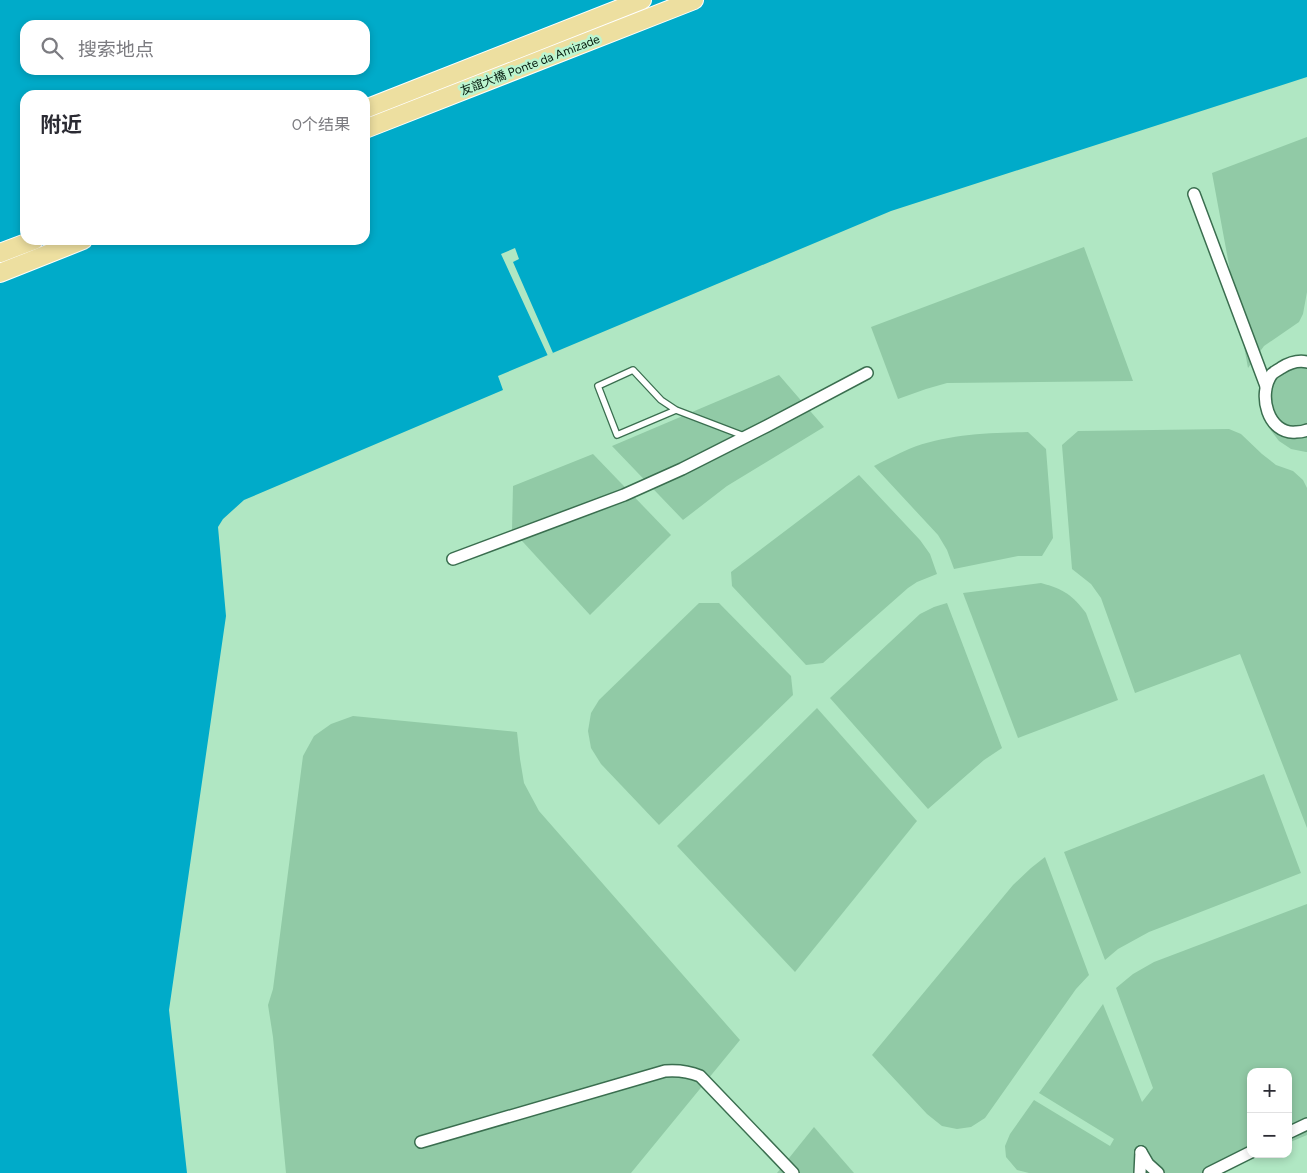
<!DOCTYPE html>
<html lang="zh">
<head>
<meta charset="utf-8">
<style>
	:root { --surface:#fff; --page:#f2f2f3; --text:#2b2b33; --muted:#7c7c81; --line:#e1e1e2 }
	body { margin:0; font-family:Figtree,"Noto Sans SC",sans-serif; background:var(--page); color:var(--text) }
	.controls { position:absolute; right:15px; bottom:15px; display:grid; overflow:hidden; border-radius:10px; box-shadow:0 2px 8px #0003 }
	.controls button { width:45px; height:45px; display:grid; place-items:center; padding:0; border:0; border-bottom:1px solid var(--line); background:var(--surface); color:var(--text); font:25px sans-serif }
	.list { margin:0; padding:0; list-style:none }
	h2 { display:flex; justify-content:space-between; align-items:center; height:65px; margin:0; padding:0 20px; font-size:21px }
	h2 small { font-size:16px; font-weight:400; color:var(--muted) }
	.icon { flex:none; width:28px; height:28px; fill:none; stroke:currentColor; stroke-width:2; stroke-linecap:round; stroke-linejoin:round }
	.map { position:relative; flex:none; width:1307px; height:1173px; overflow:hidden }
	.search { position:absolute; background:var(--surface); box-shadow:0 2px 8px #0003; left:20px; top:20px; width:350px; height:55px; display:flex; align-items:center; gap:12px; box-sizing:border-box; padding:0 18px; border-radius:15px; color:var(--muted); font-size:19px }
	.panel { position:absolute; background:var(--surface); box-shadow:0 2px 8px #0003; left:20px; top:90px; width:350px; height:155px; border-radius:15px }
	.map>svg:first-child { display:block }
	.green { fill:#91caa6 }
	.water { fill:#00abc9; fill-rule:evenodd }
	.pier { fill:#b0e7c3 }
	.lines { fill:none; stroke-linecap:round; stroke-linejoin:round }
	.service-casing { stroke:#3a6e4f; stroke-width:8 }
	.minor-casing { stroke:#3a6e4f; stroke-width:14 }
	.primary-casing { stroke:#fff; stroke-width:20 }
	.service { stroke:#fff; stroke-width:5.5 }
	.minor { stroke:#fff; stroke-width:11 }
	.primary { stroke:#eddfa0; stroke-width:18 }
	.labels { text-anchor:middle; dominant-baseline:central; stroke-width:5; stroke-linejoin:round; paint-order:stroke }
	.street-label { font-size:12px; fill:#061c0f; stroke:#bcf5d0 }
</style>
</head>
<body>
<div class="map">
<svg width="1307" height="1173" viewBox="0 0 1307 1173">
	<rect width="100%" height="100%" fill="#b0e7c3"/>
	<g class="green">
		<polygon points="1307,137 1307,292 1303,314 1299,322 1264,346 1248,368 1212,173"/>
		<polygon points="1084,247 1133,381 947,383 926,389 898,399 871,327"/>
		<polygon points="1307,358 1307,452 1306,452 1291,449 1279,441 1269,428 1263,413 1268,382"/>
		<polygon points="779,375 824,427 727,486 683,520 612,446"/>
		<polygon points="1229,429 1241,434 1262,454 1276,465 1293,471 1303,480 1307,488 1307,828 1240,654 1135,693 1101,598 1091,584 1072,569 1062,445 1078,431"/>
		<path d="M1028,432L1046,449L1053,538L1042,556H1018L954,569L947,550L938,535L874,466C886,460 897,454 909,449C946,434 988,433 1028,432Z"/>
		<polygon points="593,454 671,535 590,615 512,530 513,486"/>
		<polygon points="859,475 920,540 930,554 937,574 917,582 908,588 823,663 806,665 732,586 731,572"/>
		<path d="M1041,583C1064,589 1072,595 1086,613L1118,700L1018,738L963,593Z"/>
		<polygon points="699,603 719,603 791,676 793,695 659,825 601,764 591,748 588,731 591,713 599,700"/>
		<polygon points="947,603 1002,748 984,760 928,809 830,698 920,614 934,607"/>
		<polygon points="817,708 917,821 795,972 677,846"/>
		<polygon points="353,716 517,732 520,759 524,783 539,811 740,1040 631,1173 286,1173 273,1037 268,1005 273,989 303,756 314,736 331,724"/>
		<polygon points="1264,774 1301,873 1149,932 1118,949 1105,960 1064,852"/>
		<polygon points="1045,857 1089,975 1076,989 985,1118 971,1127 957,1129 942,1126 927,1114 872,1055 1013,885 1031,868"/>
		<polygon points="1307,904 1307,1135 1288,1143 1288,1072 1251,1072 1251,1154 1260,1154 1213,1173 1029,1173 1017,1170 1006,1157 1005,1146 1010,1134 1034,1100 1110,1146 1114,1139 1039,1093 1103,1004 1142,1102 1153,1088 1116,988 1133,974 1154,962"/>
		<polygon points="814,1127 854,1173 777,1173"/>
	</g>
	<path class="water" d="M0,0H1307V77L891,211L498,376L503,390L244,500L223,519L218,527L226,616L169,1010L187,1173H0ZM25,25H365V70H25ZM25,95H365V240H25Z"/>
	<polygon class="pier" points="515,248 519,259 513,262 553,353 548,356 501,254"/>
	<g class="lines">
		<defs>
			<polyline id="service" points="676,410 617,435 598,386 633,370 661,400 676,410 744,436"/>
			<g id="minor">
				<polyline points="1194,194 1266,386"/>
				<path d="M1307,362C1298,360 1289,363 1281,368C1278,370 1274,372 1272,374C1257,394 1268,435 1296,432C1300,432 1303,432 1307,430"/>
				<polyline points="453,559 624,495 682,469 767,426 867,373"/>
				<polyline points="1288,1133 1307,1124"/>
				<path d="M421,1142L665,1071C678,1070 688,1071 700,1076L793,1173"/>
				<polyline points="1141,1152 1148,1164 1158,1173"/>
				<polyline points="1140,1173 1141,1152"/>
				<polyline points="1209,1173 1251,1152"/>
			</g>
			<g id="primary">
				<polyline points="365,109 642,0"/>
				<polyline points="365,129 694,0"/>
				<polyline points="0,253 34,240"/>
				<polyline points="0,273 83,240"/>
			</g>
		</defs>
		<use href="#service" class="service-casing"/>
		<use href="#minor" class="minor-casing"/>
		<use href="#primary" class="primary-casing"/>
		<use href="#service" class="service"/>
		<use href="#minor" class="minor"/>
		<use href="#primary" class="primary"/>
	</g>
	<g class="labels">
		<g class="street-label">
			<text transform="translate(530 65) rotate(-21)">友誼大橋 Ponte da Amizade</text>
		</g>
	</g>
</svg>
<div class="controls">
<button>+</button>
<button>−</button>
</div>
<div class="search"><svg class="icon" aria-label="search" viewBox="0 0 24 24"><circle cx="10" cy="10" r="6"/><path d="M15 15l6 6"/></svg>搜索地点</div>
<section class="panel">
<h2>附近<small>0个结果</small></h2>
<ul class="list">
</ul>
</section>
</div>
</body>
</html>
